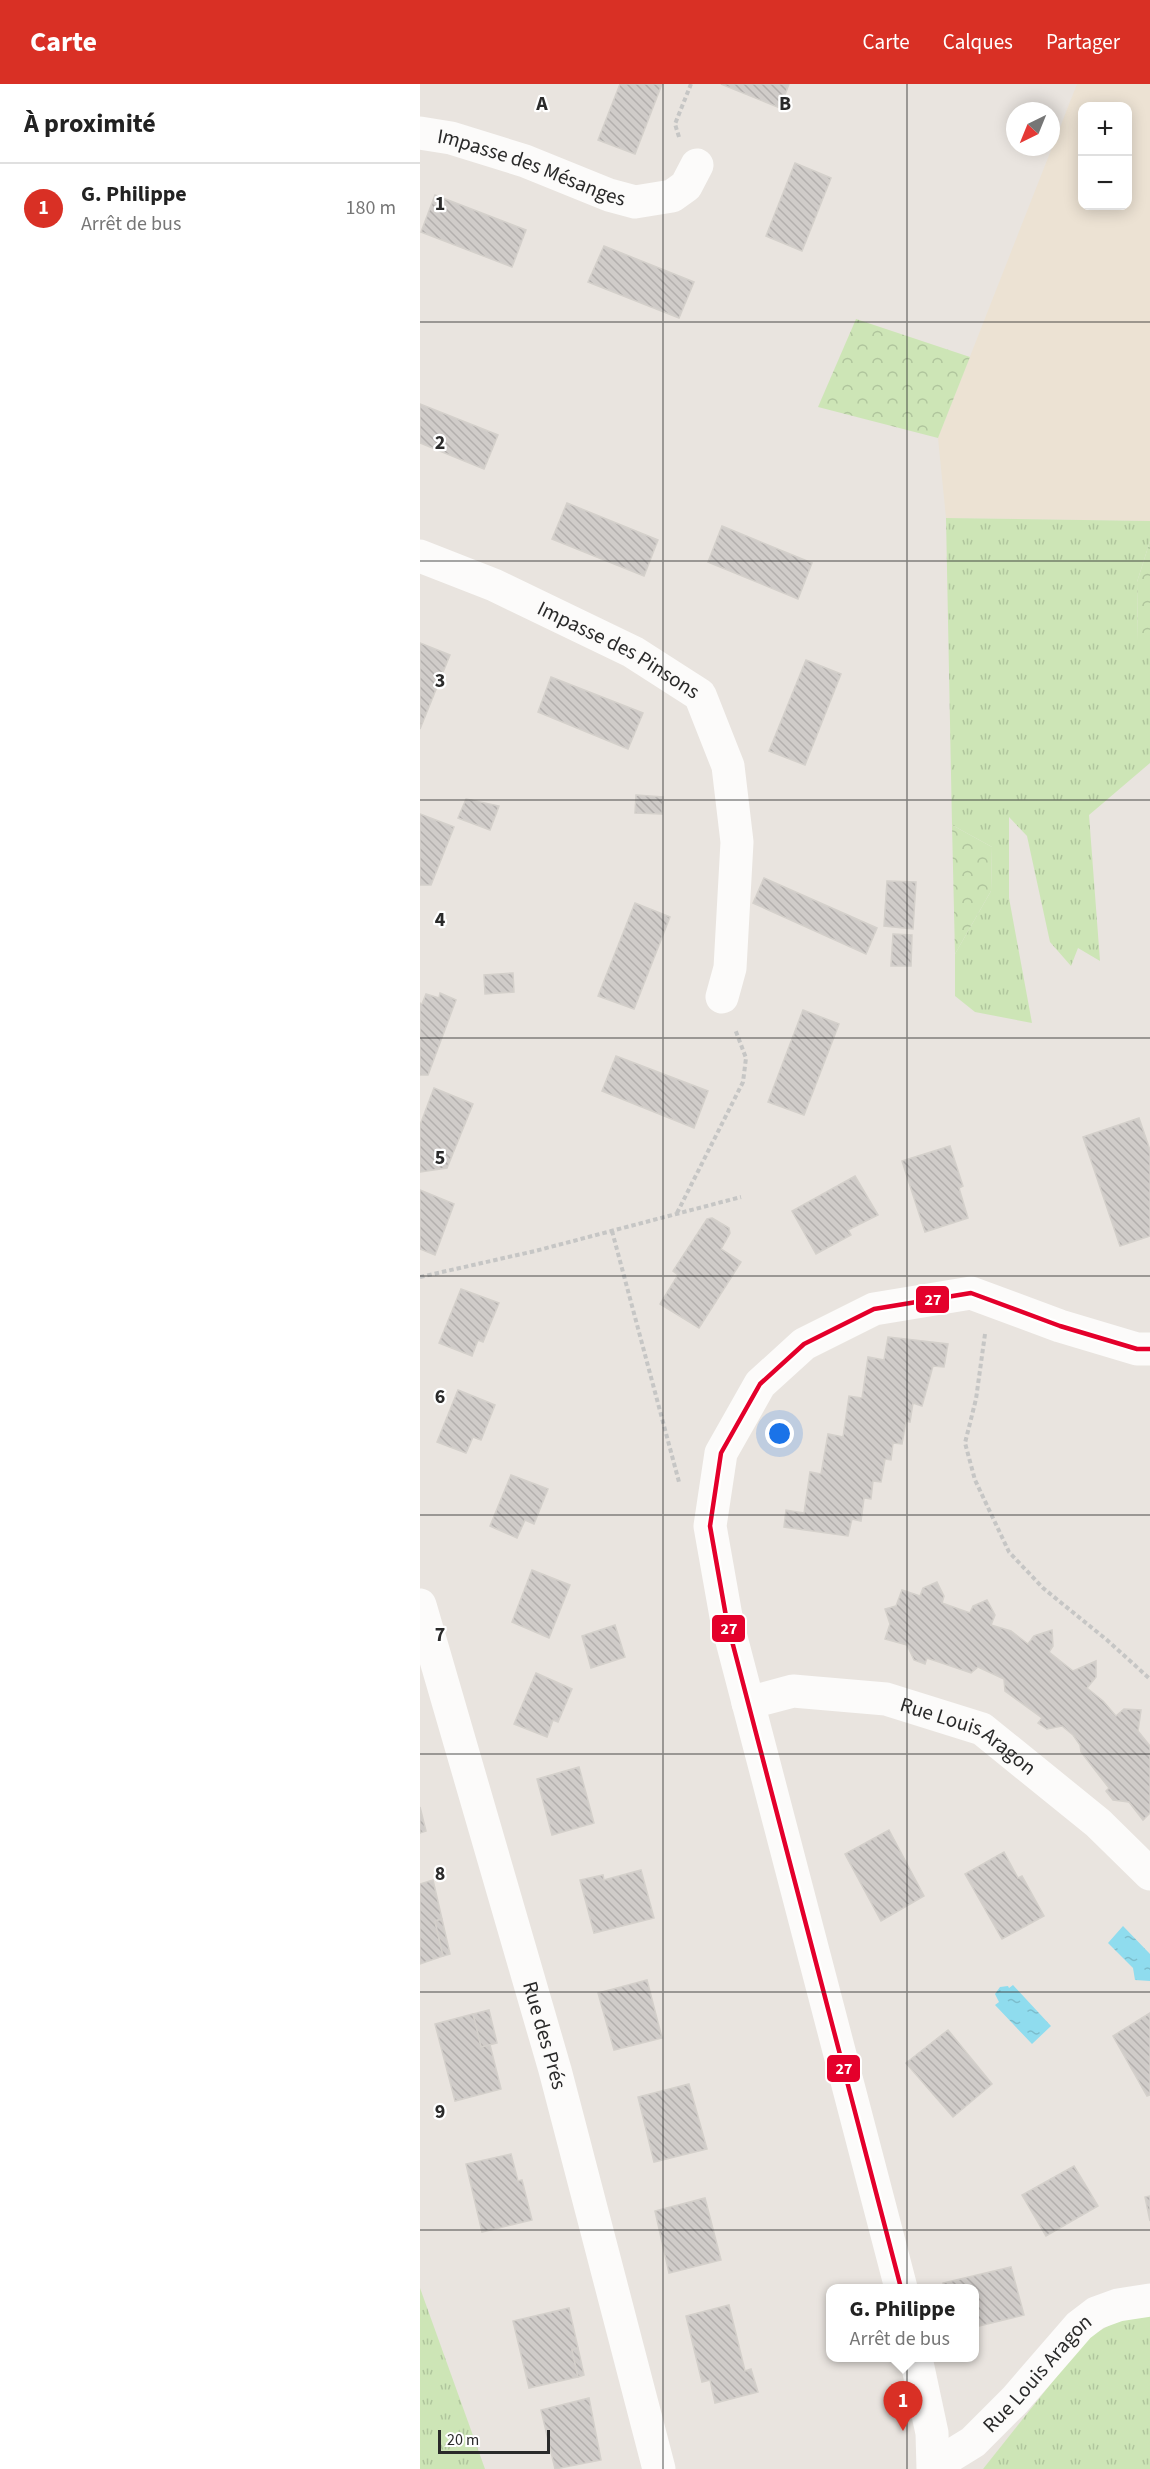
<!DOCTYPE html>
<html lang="fr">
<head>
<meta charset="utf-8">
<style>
	:root { --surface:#fff; --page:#f2f2f2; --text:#222; --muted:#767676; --line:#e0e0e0; --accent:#d93025 }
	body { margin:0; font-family:"Source Sans 3",sans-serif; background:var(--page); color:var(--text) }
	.controls { position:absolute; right:18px; top:18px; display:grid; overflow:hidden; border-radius:12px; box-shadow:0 3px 15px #0003 }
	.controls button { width:54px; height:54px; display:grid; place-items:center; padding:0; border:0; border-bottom:2px solid var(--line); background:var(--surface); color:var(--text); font:30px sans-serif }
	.compass { position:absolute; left:586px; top:18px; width:54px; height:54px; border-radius:50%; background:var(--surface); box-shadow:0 3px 15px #0003; rotate:223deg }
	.scale { position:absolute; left:18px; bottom:15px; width:112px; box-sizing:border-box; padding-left:6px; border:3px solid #2a2a2a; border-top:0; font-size:16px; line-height:21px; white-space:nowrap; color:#2a2a2a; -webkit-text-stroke:4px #fff; paint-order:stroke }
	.you { position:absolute; left:360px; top:1350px; width:21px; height:21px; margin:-15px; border:4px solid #fff; border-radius:50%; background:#1a73e8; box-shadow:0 0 0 9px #1a73e833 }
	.badge { display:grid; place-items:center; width:39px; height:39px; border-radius:50%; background:var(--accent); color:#fff; font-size:20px; font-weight:700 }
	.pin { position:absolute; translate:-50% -50px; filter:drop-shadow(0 2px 3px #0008) }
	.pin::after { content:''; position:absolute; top:32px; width:21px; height:18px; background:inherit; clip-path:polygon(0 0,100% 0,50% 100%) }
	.popup { position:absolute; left:406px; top:2200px; width:153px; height:78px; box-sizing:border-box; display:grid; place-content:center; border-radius:12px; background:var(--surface); filter:drop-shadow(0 2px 4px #0005); font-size:20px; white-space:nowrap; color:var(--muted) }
	.popup b { font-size:22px; color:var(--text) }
	.popup::after { content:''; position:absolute; left:50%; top:100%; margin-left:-12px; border:12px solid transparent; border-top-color:var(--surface) }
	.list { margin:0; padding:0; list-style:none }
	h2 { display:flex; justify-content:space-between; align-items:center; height:78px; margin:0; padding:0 24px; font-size:26px }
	h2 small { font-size:20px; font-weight:400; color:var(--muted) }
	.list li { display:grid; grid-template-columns:39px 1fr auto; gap:18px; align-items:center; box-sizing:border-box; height:90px; padding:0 24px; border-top:2px solid var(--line) }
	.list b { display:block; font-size:22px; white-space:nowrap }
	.list p { margin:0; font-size:20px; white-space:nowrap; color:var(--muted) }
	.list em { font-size:20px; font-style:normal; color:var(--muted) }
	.map { position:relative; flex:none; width:730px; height:2385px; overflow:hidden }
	header { display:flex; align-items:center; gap:36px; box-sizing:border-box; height:84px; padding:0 30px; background:var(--accent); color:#fff }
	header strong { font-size:28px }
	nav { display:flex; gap:33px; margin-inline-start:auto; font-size:21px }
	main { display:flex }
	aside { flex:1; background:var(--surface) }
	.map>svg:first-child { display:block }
	.education { fill:#ece2d3; fill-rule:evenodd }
	.grass { fill:url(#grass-tufts) }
	.forest { fill:url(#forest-crowns) }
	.water { fill:url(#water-ripples) }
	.building { fill:url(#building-back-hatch); stroke:#d4d0cb; stroke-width:1.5 }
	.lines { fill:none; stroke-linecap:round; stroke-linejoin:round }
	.path { stroke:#c6c6c5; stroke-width:4; stroke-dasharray:4.5 3; stroke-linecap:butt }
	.minor { stroke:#fcfbfa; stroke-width:33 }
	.tertiary { stroke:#fcfbfa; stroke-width:33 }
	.bus-1-casing { stroke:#fff; stroke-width:9 }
	.bus-1 { stroke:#e4002b; stroke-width:4.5 }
	.grid { fill:none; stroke:#2a2a2a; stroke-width:1.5; stroke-opacity:0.55 }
	.labels { text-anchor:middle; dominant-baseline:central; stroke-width:4.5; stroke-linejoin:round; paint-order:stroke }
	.street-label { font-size:21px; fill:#2a2a2a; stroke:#fff }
	.grid-label { font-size:20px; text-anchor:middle; font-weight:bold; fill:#2a2a2a; stroke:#fff; stroke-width:4.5; stroke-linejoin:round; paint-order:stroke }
	.line-badge { stroke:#fff; stroke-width:2 }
	.badge-label { font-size:16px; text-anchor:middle; font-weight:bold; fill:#fff }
</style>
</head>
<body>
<header>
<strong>Carte</strong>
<nav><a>Carte</a><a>Calques</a><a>Partager</a></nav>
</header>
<main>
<aside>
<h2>À proximité<small></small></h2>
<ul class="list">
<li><span class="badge">1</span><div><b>G. Philippe</b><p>Arrêt de bus</p></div><em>180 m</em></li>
</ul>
</aside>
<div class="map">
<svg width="730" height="2385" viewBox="0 0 730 2385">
	<defs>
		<pattern id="grass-tufts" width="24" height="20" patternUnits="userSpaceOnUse" patternTransform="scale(1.5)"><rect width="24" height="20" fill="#cde5b6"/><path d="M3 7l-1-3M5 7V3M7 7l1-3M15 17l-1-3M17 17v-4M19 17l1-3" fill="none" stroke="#b0c59d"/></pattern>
		<pattern id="forest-crowns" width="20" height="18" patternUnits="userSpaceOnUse" patternTransform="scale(1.5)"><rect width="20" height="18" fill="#cde5b6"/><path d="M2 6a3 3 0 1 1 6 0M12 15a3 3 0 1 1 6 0" fill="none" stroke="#b0c59d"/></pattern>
		<pattern id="water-ripples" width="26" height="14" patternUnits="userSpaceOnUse" patternTransform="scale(1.5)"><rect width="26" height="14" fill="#8fdcee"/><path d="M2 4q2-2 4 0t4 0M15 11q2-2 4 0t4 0" fill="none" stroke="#7cbdcc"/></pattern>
		<pattern id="building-back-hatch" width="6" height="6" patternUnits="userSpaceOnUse" patternTransform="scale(1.5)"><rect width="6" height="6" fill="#d0ccc9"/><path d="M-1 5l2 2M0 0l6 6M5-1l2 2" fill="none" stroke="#b3afad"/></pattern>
	</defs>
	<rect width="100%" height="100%" fill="#e9e4df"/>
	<path class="education" d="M657,0H730V437L526,434L518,354ZM662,22H708V122H662Z"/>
	<g class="grass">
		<polygon points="526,434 730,437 730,457 717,498 718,557 730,557 730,679 669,731 680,877 658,864 651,882 630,858 607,752 589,733 589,814 612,939 555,928 535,912 535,870 571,807 572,763 532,741"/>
		<polygon points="0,2204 65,2385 0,2385"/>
		<polygon points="730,2232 730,2385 563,2385 668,2253 703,2234"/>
	</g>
	<g class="forest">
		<polygon points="436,235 550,273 518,354 398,323"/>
		<polygon points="730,457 730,557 718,558 717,498"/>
		<polygon points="532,741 572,763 571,807 535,870"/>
	</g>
	<g class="water">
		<polygon points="703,1842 730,1870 730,1897 715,1896 713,1884 688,1859"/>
		<polygon points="593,1901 631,1942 612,1960 575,1921 579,1918 575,1910 580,1903 588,1902 589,1904"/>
	</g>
	<g class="building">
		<polygon points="200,0 242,0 215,70 178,56"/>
		<polygon points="301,0 369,0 360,24"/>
		<polygon points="375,79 411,94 382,167 346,152"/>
		<polygon points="15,111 106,146 92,183 1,148"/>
		<polygon points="184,162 274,198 259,234 168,198"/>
		<polygon points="0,320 78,351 64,385 0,359"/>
		<polygon points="147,419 238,456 224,492 132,455"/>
		<polygon points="302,442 392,479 378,515 288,478"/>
		<polygon points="0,559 30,571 0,645"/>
		<polygon points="386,576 421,590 385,681 349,667"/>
		<polygon points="131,593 223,629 208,665 118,628"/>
		<polygon points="216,711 243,713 242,730 215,729"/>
		<polygon points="46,715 79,722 70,746 38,734"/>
		<polygon points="0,730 34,743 11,801 0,801"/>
		<polygon points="344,794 457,844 446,870 333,819"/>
		<polygon points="467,797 496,798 493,845 464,842"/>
		<polygon points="215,819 250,833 214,925 178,912"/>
		<polygon points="473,850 492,851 491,882 471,882"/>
		<polygon points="93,889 94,908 65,910 64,891"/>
		<polygon points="20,909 36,916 8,991 0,991 0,919 2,920 6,910 19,914"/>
		<polygon points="383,926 419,940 384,1031 348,1018"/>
		<polygon points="196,972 288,1007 274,1044 182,1007"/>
		<polygon points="14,1004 53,1020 27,1084 0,1088 0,1041"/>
		<polygon points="719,1034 730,1066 730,1152 700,1162 663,1053"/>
		<polygon points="530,1062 543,1102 539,1104 548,1134 505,1148 482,1077"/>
		<polygon points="435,1092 458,1131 428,1146 431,1151 396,1170 372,1127"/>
		<polygon points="0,1106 34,1120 15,1171 0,1165"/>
		<polygon points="292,1134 309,1144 310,1149 301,1165 321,1178 279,1244 240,1220 258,1191 253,1187 287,1135"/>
		<polygon points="41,1205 79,1219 63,1258 58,1256 52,1272 19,1259"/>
		<polygon points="468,1253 528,1260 524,1283 513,1282 502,1322 493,1319 490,1338 486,1337 482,1360 473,1359 471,1376 465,1375 461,1398 453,1397 451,1415 444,1414 441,1437 432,1435 428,1452 364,1443 366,1426 384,1429 390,1388 401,1390 408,1350 423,1353 429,1312 442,1314 448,1273 464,1276"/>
		<polygon points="38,1306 75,1321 61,1356 53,1353 46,1369 17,1358"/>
		<polygon points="91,1391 128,1405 114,1440 105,1436 97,1454 70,1442"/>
		<polygon points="112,1486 150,1501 129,1554 92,1538"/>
		<polygon points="517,1498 524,1512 522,1519 550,1529 553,1522 567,1516 575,1531 571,1541 591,1547 608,1560 614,1552 632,1546 633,1562 629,1568 653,1587 676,1577 676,1593 667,1604 683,1617 696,1632 704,1625 721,1626 718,1647 730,1662 730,1729 723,1736 709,1718 693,1716 686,1707 689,1704 661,1668 660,1661 653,1651 642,1642 627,1645 618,1639 622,1634 585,1607 584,1595 558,1583 551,1589 507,1574 505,1580 494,1576 487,1561 465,1555 470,1540 465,1525 476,1522 482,1506 500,1512 503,1504"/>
		<polygon points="195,1541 205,1573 171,1584 162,1552"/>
		<polygon points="116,1589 152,1605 138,1638 133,1636 127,1653 94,1640"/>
		<polygon points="159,1683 174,1739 132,1751 117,1695"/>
		<polygon points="0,1723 6,1747 0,1749"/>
		<polygon points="469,1746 504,1812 461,1837 425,1770"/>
		<polygon points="584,1768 598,1794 602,1792 624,1832 582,1855 545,1790"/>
		<polygon points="221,1786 234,1834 174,1849 160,1796 183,1791 184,1796"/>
		<polygon points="13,1796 22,1835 15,1837 23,1872 0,1880 0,1800"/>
		<polygon points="22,1835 30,1870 23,1872 15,1837"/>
		<polygon points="227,1896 242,1954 194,1966 178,1909"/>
		<polygon points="69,1926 77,1959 61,1963 53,1930"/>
		<polygon points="730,1929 730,2011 727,2012 693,1952"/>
		<polygon points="53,1930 61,1963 70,1961 81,2005 35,2017 15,1940"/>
		<polygon points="528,1946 572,2000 533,2033 486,1979"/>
		<polygon points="269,2000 287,2065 234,2078 218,2013"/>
		<polygon points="91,2070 98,2097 102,2096 112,2136 62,2148 46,2080"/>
		<polygon points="654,2082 678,2122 626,2152 602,2111"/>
		<polygon points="730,2112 730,2137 725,2113"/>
		<polygon points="285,2114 301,2176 249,2189 235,2127"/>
		<polygon points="591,2183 604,2231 555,2243 555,2204 524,2204 523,2199"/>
		<polygon points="309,2221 325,2287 331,2285 338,2308 295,2319 290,2296 282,2298 266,2232"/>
		<polygon points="149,2224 158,2264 152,2266 158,2293 109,2304 93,2237"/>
		<polygon points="158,2264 164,2291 158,2293 152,2266"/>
		<polygon points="169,2314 181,2376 135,2385 121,2326"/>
	</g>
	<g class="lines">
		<g class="path">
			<polyline points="259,53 255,40 271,0"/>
			<polyline points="257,1129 323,998 326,974 315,945"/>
			<polyline points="192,1147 259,1398"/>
			<polyline points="0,1193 115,1167 321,1113"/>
			<polyline points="565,1250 556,1315 545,1359 555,1396 589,1468 623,1504 687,1556 730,1595"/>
		</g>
		<g class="minor">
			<path id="s1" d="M0,49L31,54L105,77L189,111L215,118L252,112L266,102L277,81"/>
			<path id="s2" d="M0,472L74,501L213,568L280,611L308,682L317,758L310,884L302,913"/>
			<path id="s3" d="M328,1619L373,1607L466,1615L562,1645L678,1739L730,1790"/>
			<polyline points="481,2204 307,1538 290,1442 301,1369 340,1300 384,1260 454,1225 551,1209 640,1242 717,1265 730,1265"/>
			<polyline points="496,2274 512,2349 513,2385"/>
			<path id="s4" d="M514,2382L553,2358L595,2316L659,2242L676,2229L698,2221L730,2216"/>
		</g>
		<path class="tertiary" id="s5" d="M0,1521L135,1986L239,2385"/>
		<defs>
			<polyline id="bus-1" points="481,2204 307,1538 290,1442 301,1369 340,1300 384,1260 454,1225 551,1209 640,1242 717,1265 730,1265"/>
		</defs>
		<use href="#bus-1" class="bus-1-casing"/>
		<use href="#bus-1" class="bus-1"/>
	</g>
	<path class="grid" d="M243,0V2385M487,0V2385M0,238H730M0,477H730M0,716H730M0,954H730M0,1192H730M0,1431H730M0,1670H730M0,1908H730M0,2146H730"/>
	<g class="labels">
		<g class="street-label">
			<text stroke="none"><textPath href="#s1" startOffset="117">Impasse des Mésanges</textPath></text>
			<text stroke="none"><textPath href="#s2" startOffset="220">Impasse des Pinsons</textPath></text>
			<text stroke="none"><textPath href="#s3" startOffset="231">Rue Louis Aragon</textPath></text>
			<text stroke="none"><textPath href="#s5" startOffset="448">Rue des Prés</textPath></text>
			<text stroke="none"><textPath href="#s4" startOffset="140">Rue Louis Aragon</textPath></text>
		</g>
	</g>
	<g class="grid-label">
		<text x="122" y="26">A</text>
		<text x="365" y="26">B</text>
		<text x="20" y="126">1</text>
		<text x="20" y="365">2</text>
		<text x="20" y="603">3</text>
		<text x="20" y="842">4</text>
		<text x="20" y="1080">5</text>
		<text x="20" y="1319">6</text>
		<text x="20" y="1557">7</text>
		<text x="20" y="1796">8</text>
		<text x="20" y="2034">9</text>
	</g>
	<g class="line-badge">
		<rect x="495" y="1201" width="35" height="29" rx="6" fill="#e4002b"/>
		<rect x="291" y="1530" width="35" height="29" rx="6" fill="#e4002b"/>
		<rect x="406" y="1970" width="35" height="29" rx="6" fill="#e4002b"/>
	</g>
	<g class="badge-label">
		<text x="513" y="1221">27</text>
		<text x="309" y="1550">27</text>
		<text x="424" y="1990">27</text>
	</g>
</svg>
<div class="controls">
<button>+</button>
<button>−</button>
</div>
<svg class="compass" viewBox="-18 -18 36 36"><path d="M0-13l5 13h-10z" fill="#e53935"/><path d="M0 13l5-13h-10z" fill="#767676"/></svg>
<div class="scale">20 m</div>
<div class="you"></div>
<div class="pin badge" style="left:483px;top:2347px">1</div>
<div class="popup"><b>G. Philippe</b>Arrêt de bus</div>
</div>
</main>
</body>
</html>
